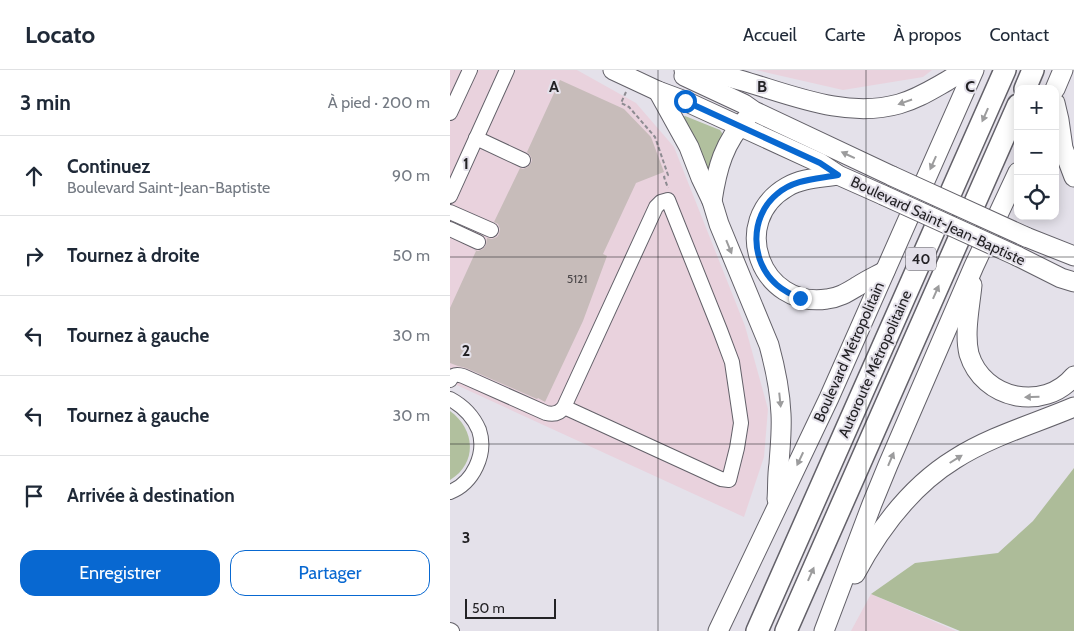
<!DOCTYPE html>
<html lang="fr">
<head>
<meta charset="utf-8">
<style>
	:root { --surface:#fff; --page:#f6f6f7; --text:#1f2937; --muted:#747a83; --line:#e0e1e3; --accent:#0868d1 }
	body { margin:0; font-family:Cabin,sans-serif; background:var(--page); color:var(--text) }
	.controls { position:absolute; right:15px; top:15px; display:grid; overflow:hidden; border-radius:10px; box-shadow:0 2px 12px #0003 }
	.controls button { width:45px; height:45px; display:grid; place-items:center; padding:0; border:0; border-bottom:1px solid var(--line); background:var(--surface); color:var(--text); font:25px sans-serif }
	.scale { position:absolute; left:15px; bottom:12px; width:91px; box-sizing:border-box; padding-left:5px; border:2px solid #232225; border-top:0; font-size:14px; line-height:18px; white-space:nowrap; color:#232225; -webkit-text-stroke:4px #e4e1ea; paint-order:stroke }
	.stop { position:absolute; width:15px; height:15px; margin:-11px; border:4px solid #0868d1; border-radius:50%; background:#fff }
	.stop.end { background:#0868d1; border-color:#fff; box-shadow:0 1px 5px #0008 }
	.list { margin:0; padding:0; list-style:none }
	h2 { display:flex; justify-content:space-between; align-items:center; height:65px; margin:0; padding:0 20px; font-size:21px }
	h2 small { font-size:16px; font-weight:400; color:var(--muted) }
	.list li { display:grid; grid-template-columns:32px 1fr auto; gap:15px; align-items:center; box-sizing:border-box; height:80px; padding:0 20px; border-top:1px solid var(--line) }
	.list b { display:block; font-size:19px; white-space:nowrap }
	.list p { margin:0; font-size:16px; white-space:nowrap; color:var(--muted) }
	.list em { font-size:16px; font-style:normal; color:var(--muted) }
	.actions { display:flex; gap:10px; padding:15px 20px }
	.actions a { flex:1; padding:11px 0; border:1px solid var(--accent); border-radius:15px; text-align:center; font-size:18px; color:var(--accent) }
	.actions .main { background:var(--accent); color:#fff }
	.icon { flex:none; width:28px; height:28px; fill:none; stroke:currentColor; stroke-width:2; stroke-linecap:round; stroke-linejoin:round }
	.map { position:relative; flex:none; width:624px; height:561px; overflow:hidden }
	header { display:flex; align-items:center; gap:30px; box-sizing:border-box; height:70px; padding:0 25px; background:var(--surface); border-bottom:1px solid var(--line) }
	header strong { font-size:24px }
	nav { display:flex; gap:28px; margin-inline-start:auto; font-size:18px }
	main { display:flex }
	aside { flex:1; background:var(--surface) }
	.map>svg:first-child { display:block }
	.industrial { fill:#e9d2dd }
	.green { fill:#b1c09e }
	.forest { fill:#adbc99 }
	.building { fill:#c7bcba }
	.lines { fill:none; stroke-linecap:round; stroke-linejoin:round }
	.minor-casing { stroke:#636169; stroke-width:16 }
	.major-casing { stroke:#636169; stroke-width:21 }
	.highway-casing { stroke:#636169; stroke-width:24 }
	.path { stroke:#8d8b91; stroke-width:2; stroke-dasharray:4 2.5; stroke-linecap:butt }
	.minor { stroke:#fff; stroke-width:14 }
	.major { stroke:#fff; stroke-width:19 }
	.highway { stroke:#fff; stroke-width:21 }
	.major-bridge-casing { stroke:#636169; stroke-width:21; stroke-linecap:butt }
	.major-bridge { stroke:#fff; stroke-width:19 }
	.oneway { fill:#9c9c9d }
	.route { stroke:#0868d1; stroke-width:6 }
	.grid { fill:none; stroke:#232225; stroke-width:1; stroke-opacity:0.55 }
	.labels { text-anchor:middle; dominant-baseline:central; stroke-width:4; stroke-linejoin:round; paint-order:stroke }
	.number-label { font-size:12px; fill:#4c484a }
	.shield { fill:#e4e1ea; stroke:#5d5b60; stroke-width:1 }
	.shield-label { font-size:14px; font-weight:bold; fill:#232225 }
	.street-label { font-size:15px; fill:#232225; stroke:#e4e1ea }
	.grid-label { font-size:16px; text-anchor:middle; font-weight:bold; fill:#232225; stroke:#e4e1ea; stroke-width:4; stroke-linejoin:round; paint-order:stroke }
</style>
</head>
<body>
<header>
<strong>Locato</strong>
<nav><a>Accueil</a><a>Carte</a><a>À propos</a><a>Contact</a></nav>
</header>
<main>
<aside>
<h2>3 min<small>À pied · 200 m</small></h2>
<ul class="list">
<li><svg class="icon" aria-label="ahead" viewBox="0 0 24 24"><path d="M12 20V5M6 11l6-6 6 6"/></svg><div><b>Continuez</b><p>Boulevard Saint-Jean-Baptiste</p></div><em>90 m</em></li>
<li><svg class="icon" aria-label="right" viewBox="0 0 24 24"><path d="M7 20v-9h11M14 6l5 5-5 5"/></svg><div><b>Tournez à droite</b></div><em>50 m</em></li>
<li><svg class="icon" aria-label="left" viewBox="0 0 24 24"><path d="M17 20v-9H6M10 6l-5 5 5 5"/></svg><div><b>Tournez à gauche</b></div><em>30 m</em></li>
<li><svg class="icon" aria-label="left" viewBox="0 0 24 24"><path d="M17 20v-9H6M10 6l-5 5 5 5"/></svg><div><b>Tournez à gauche</b></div><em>30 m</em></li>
<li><svg class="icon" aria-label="arrive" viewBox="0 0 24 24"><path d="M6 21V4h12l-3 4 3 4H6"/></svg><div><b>Arrivée à destination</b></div></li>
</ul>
<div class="actions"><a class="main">Enregistrer</a><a>Partager</a></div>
</aside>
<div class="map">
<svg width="624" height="561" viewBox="0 0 624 561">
	<rect width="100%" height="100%" fill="#e4e1ea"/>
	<g class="industrial">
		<polygon points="0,0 127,0 186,33 224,77 295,256 318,339 314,387 294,447 0,312"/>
		<polygon points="306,0 482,0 473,7 393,20"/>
		<polygon points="421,524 506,561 401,561"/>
	</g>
	<g class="green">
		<polygon points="235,46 270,60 272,63 272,65 274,66 259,99 256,99 232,48"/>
		<path d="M0,341C25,359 28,393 0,410Z"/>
	</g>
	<polygon class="forest" points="624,398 624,561 510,561 421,524 465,493 548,483 583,451"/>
	<polygon class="building" points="110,10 174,39 201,67 214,102 186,113 153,184 157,186 133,251 95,332 88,328 87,329 16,298 8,296 0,293 0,238 26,181 24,180 28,181 33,179 36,175 37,168 42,169 47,167 49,164 50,159 48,154 44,152 70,98 73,99 78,97 81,93 82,90 80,85 77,82"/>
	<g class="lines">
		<defs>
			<g id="minor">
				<polyline points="0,43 20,0"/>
				<polyline points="26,68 73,90"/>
				<polyline points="0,126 57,0"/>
				<polyline points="0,142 41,160"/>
				<polyline points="0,159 28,172"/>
				<path d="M0,310C3,304 7,304 13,306L96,343C104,345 110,343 114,337L206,137L211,132L218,130L270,260L282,292L291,353L287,378L279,410L271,409L114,337"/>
				<path d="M0,329C13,336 23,346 29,360C37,384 23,413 0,422"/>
				<polyline points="0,560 2,561"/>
			</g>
			<g id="major">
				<polyline points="163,0 208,21 235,31 370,93 388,105 433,125"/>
				<path d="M234,0C248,2 264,3 279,7C333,21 392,50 449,34C467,29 481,20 497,11C504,6 513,3 521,0"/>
				<polyline points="234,6 294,34 304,41 442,106"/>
				<polyline points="605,19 613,0"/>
				<path d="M208,21L239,77L251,108L262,131L269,154L319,275C325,297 330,320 331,344C332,361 330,377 329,394C327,406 328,418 327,429"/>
				<polyline points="605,33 609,50 613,78 624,107"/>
				<path d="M388,105C371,108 352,108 337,117C278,151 311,239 377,229C389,228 398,222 408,216C417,210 426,206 435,201"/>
				<path d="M262,131C267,98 274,72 297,48"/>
				<polyline points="576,167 624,186"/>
				<polyline points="567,186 611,208 624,212"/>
				<path d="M522,215C520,236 514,263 519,284C533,330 594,342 624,306"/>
				<path d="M405,504C429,459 461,416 505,389C541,366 584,354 624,337"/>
				<polyline points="268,561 379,328 524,0"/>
				<polyline points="374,561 422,434 438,395 524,196 568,102"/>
			</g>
			<g id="highway">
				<polyline points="575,19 583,0"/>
				<polyline points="307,561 555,0"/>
				<polyline points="336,561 568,35"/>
			</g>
		</defs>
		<use href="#minor" class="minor-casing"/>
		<use href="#major" class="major-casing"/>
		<use href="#highway" class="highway-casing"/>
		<polyline class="path" points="176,22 171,33 179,37 205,67 218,105 214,107 218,118"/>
		<use href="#minor" class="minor"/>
		<use href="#major" class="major"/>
		<use href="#highway" class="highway"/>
		<defs>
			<g id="major-bridge">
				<polyline points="442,106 576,167"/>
				<polyline points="433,125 567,186"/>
			</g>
		</defs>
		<use href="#major-bridge" class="major-bridge-casing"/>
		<use href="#major-bridge" class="major-bridge"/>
	</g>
	<defs><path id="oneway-solid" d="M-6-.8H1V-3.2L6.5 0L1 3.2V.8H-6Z" transform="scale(1.25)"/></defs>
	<g class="oneway">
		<use href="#oneway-solid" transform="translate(455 32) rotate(161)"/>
		<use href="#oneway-solid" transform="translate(535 45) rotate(114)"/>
		<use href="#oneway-solid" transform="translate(398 85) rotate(-155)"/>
		<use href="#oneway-solid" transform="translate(483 93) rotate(114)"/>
		<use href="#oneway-solid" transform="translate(279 177) rotate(68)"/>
		<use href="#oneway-solid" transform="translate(486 222) rotate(-66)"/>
		<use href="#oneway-solid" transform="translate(582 327) rotate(178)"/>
		<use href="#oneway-solid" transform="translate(330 330) rotate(84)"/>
		<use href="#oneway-solid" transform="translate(350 389) rotate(115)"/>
		<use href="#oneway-solid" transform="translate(441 389) rotate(-67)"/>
		<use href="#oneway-solid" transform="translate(506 389) rotate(-32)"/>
		<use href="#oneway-solid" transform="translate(361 504) rotate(-66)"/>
	</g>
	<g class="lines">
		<path class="route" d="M235,31L370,93L388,105C367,109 344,109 327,124C299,147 300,192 327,215C334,221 342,225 350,228"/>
	</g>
	<path class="grid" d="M208,0V561M416,0V561M0,187H624M0,374H624"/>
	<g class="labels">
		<g class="number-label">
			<text x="127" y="208">5121</text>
		</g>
		<rect class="shield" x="456" y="177.5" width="30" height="23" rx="4"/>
		<g class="shield-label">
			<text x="471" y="189">40</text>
		</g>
		<g class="street-label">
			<text transform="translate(488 151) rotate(25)">Boulevard Saint-Jean-Baptiste</text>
			<text transform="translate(399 282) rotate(-66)">Boulevard Métropolitain</text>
			<text transform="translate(425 294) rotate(-66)">Autoroute Métropolitaine</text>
		</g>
	</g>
	<g class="grid-label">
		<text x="104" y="22">A</text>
		<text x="312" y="22">B</text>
		<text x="520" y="22">C</text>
		<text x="16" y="99">1</text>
		<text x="16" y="286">2</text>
		<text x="16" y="473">3</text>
	</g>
</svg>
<div class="controls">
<button>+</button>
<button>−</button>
<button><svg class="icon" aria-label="locate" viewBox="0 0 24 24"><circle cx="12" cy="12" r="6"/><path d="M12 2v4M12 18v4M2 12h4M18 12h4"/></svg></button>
</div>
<div class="scale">50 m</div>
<div class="stop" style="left:235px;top:31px"></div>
<div class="stop end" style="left:350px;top:228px"></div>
</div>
</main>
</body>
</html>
